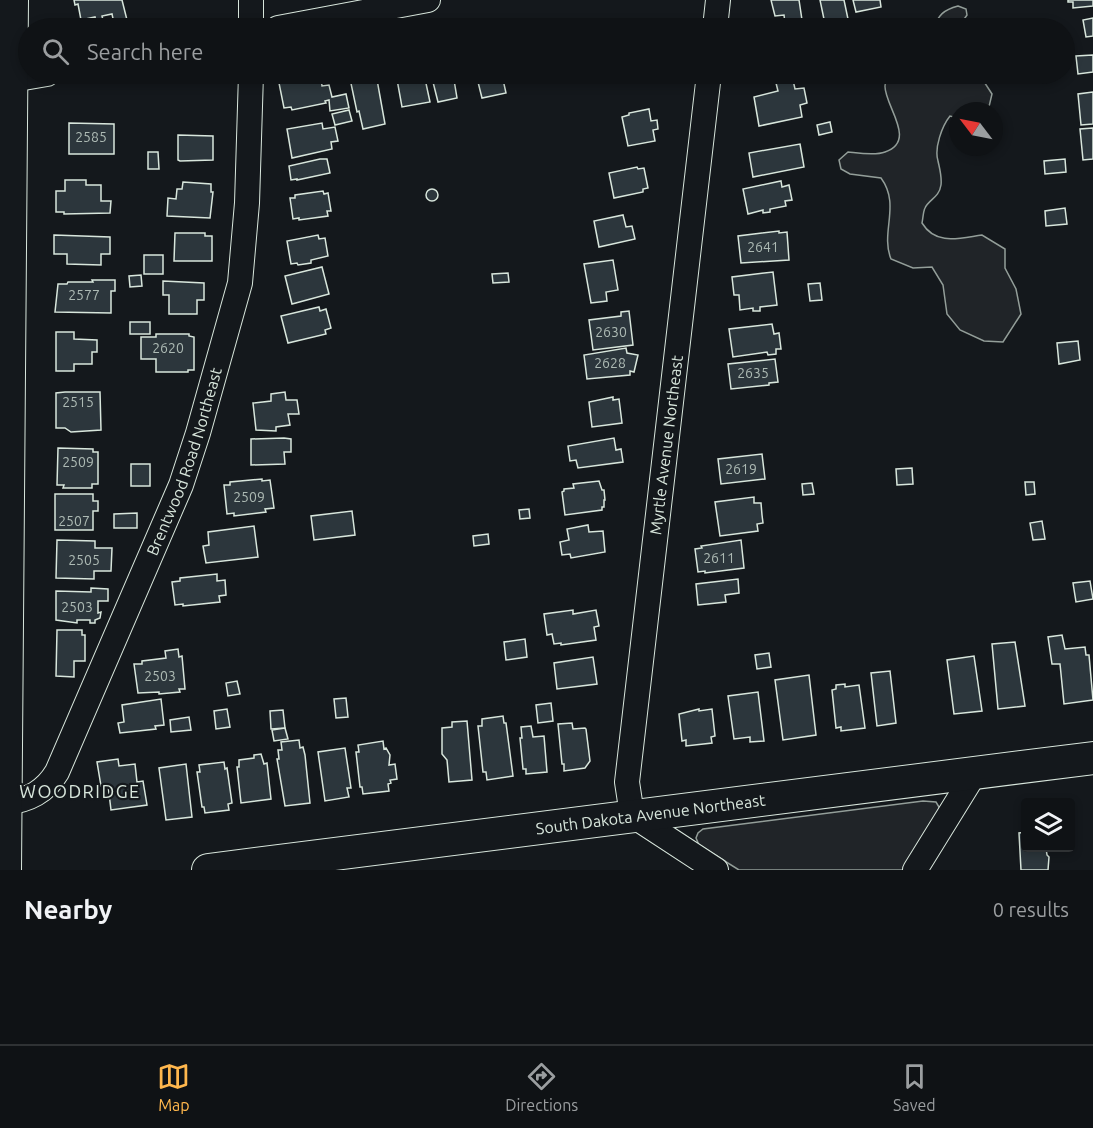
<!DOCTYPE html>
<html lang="en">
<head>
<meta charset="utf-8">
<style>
	:root { --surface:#0f1215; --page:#181b1e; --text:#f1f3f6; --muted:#9b9ea0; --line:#2f3234; --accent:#ffb74d }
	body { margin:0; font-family:Ubuntu,sans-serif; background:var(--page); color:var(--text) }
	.controls { position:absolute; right:18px; bottom:18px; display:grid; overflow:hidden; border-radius:6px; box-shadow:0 3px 9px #0003 }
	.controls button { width:54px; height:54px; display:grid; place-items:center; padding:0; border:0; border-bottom:2px solid var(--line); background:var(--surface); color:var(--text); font:30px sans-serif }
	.compass { position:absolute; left:949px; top:102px; width:54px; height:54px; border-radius:50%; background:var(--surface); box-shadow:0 3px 9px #0003; rotate:302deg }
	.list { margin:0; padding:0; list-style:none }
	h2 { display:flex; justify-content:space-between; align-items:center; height:78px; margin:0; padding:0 24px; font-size:26px }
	h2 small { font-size:20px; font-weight:400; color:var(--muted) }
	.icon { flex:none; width:33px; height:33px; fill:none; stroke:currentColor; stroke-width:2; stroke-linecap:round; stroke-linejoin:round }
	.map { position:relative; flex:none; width:1093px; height:870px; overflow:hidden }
	.search { position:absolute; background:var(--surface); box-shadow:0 3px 9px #0003; left:18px; right:18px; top:18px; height:66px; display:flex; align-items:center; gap:15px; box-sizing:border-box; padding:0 21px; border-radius:33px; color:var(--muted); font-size:22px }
	.sheet { height:174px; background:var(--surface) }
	nav { display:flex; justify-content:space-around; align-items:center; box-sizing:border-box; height:84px; border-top:2px solid var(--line); background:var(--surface); font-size:16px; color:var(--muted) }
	nav a { display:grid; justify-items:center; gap:3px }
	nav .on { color:var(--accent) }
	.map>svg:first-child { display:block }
	.green { fill:#202428; stroke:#939e99; stroke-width:1.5 }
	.building { fill:#2c363c; stroke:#d8e6dc; stroke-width:1.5 }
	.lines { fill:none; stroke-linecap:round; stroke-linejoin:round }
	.minor-casing { stroke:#d8e6dc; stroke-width:26 }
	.major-casing { stroke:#d8e6dc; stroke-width:34 }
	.minor { stroke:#14181c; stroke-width:24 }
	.major { stroke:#14181c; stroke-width:32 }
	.labels { text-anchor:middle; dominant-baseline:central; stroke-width:4.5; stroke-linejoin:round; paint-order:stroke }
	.number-label { font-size:14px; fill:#adbab4 }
	.street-label { font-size:16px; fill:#d8e6dc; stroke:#14181c }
	.neighbourhood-label { font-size:18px; letter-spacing:1.5px; fill:#d8e6dc; stroke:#14181c }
</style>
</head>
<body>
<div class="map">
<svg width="1093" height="870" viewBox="0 0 1093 870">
	<rect width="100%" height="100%" fill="#14181c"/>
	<g class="green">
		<path d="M958,6L966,9L967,15L958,28H933C939,15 943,10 958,6Z"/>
		<path d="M890,74H979L992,94L988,111H958V118L950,116C942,126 934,148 938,161C940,170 942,177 941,185C939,198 929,199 925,208C923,212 923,219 922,223C936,246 960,238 982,235L1005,249V268L1016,289L1021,314L1003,342L984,341L960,330L947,314L943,285L932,267L913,268L891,259C880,232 901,205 881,178L850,174L841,169L839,160L848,152C858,153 875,156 885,152C918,141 884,105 885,86C885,82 888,77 890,74Z"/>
		<polygon points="923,801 936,802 939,807 940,813 904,870 739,870 699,845 696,838 698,833 703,829"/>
	</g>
	<g class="building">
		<polygon points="74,0 122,0 129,28 115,28 112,14 102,16 103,20 96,21 95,17 81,20 78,4 75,5"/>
		<polygon points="771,0 799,0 802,20 785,23 784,15 775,16"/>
		<polygon points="820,0 844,0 848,19 825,24"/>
		<polygon points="853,0 880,0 881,7 856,12"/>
		<polygon points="1068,0 1093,0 1093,6 1073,8 1073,2 1068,2"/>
		<polygon points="1093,18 1093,36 1086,37 1083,20"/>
		<polygon points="606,19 606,22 616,20 618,28 572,28 572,26"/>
		<polygon points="1093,55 1093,72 1078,74 1076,56"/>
		<polygon points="349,74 376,74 385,124 363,129 359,111 357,112"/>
		<polygon points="396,74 424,74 430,102 402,107"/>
		<polygon points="431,74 453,74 457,98 438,102"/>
		<polygon points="476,74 500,74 500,76 502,75 506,93 482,98"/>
		<polygon points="317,75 318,78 321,78 322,86 329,85 332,97 346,94 349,108 330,111 329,100 325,101 326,103 292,110 291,107 284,108 279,83"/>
		<polygon points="793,80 795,89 804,88 807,103 800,105 802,117 759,126 754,97 778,91 776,83"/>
		<polygon points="1093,92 1093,124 1081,125 1078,94"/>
		<polygon points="649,109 651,121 657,120 658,129 653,130 655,141 628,146 622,117 629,115 629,113"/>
		<polygon points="349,110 352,121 335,125 332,114"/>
		<polygon points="830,122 832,132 819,135 817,125"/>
		<polygon points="69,123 114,124 114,154 69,154"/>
		<polygon points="322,123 323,129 335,127 338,141 331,142 332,149 292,158 287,129"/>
		<polygon points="1093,128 1093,159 1083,160 1080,129"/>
		<polygon points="178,135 213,136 213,160 180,161 178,160"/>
		<polygon points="800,144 804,167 753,177 749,153"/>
		<polygon points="148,152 158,152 159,169 148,169"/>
		<polygon points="320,159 327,159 330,173 297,180 297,179 291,180 289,166"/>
		<polygon points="1065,159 1066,172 1045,174 1044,161"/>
		<polygon points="637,167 638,169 644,168 648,188 643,189 643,192 614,198 609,173"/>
		<polygon points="65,180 86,180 86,185 101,185 101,201 111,201 110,213 64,214 64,212 56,212 56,191 65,191"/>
		<polygon points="781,181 782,187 789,185 792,200 785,201 786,206 770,209 770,212 763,213 763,210 748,214 743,189"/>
		<polygon points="183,182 211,184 211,192 213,192 210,218 167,216 168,198 176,199 177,189 182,189"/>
		<circle cx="432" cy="195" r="6"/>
		<polygon points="323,191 324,194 328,193 331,211 327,211 328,216 299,220 299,218 293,219 290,198 295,198 295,195"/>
		<polygon points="1065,208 1067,224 1046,226 1045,211"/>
		<polygon points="623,215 626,227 632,226 635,239 599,247 594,221"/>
		<polygon points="779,231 779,233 787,232 789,260 741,263 738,236"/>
		<polygon points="175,233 205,233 205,236 212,236 212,261 174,261"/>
		<polygon points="54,235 110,237 110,254 101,254 101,265 67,264 67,254 54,254"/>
		<polygon points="318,235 319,239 325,238 328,256 311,260 311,263 298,265 297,263 291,264 287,241"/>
		<rect x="144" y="255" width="19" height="19"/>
		<polygon points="613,260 618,290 606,292 607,301 591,303 584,264"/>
		<polygon points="322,267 329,294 292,304 285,276"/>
		<polygon points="773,272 777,305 760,307 760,311 753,311 753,308 740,310 739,295 734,295 732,277"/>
		<polygon points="508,273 509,282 493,283 492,274"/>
		<polygon points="141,275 142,286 130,287 129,276"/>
		<polygon points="92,280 115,280 115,291 111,291 111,313 55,312 58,284 67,284 68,282 93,282"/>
		<polygon points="163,281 204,283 204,300 197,300 197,314 169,314 169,295 163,295"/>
		<polygon points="820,283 822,300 810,301 808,284"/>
		<polygon points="319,307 320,311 326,309 331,328 325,330 326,334 288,343 281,316"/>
		<polygon points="629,311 633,345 593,350 589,320 621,316 621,312"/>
		<rect x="130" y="322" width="20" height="12"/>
		<polygon points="772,324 774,334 779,333 781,349 776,349 776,354 768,355 767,352 733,357 729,329"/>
		<polygon points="56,332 74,332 74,339 97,340 97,352 92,352 92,364 74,364 74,371 56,371"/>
		<polygon points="156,334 189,334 189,336 194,337 194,370 188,370 188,372 156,372 156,359 141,359 141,337 156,337"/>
		<polygon points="1078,341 1080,360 1059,364 1057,343"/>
		<polygon points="626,348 627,353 638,355 634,372 630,371 630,375 587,379 584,355"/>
		<polygon points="775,359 778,382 769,383 769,385 731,389 728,364"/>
		<polygon points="65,392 100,392 101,430 71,432 65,428 56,428 56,393"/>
		<polygon points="285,392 286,400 297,400 299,414 288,414 290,425 276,427 276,431 256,430 253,403 271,401 271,394"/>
		<polygon points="613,397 613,400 619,399 622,423 592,427 589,402"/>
		<polygon points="284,438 291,439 291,452 284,452 285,464 251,465 251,439"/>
		<polygon points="614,438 616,450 621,449 623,462 578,468 576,460 570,461 568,446"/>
		<polygon points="58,448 93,449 93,452 98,452 98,484 92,484 92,488 63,488 64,485 57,485"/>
		<polygon points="762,454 765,479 721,484 718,459"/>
		<rect x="131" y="464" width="19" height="22"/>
		<polygon points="912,468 913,484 897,485 896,469"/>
		<polygon points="262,479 262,481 270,480 274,508 265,509 266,512 234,516 234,513 227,514 224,485 230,485 230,482"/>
		<polygon points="599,481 602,490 604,490 605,500 604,500 604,507 602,507 602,510 565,515 562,492 564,491 564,489 574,488 573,484"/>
		<polygon points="1025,482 1034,482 1035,494 1026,495"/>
		<polygon points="812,483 814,494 803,495 802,484"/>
		<polygon points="55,494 93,494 93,501 98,501 98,511 93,511 93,530 55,530"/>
		<polygon points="754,497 754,503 761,503 762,515 763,523 757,524 758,531 720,536 715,502"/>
		<polygon points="529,509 530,518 520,519 519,510"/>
		<polygon points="352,511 355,535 314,540 311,516"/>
		<polygon points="137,513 137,528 114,528 114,514"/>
		<polygon points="1042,521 1045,539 1033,540 1030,523"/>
		<polygon points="588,525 589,532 603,531 605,552 571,558 570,554 562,555 560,542 569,540 567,529"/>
		<polygon points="254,526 258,557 206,563 203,546 209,545 208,532"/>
		<polygon points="488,534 489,544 474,546 473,536"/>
		<polygon points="57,540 95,541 95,548 112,548 111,571 94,571 94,579 56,578"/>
		<polygon points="741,540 744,568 705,573 705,571 698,572 695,549 702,548 701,546"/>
		<polygon points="217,574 217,581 225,580 226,595 219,596 220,602 183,606 183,604 175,605 172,582 180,581 180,578"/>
		<polygon points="738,579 739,593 725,595 726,602 698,605 696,584"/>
		<polygon points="1090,581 1093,599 1076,602 1073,583"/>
		<polygon points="91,588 108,589 108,601 98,601 98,613 101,612 100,618 95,620 95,623 90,623 90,620 77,620 77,623 56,620 56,591 91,592"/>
		<polygon points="573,610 573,614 596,610 599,626 594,627 596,640 561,645 561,643 554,644 552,634 547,635 544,614"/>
		<polygon points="57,630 82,630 82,635 85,635 85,661 74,661 74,677 56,676"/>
		<polygon points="1062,635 1065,649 1085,647 1086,655 1089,655 1093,700 1064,704 1060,664 1052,664 1048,637"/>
		<polygon points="525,639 527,657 506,660 504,642"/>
		<polygon points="1015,642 1025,706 998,709 992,644"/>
		<polygon points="178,649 179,657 182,656 185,689 179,689 180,692 159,694 159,692 138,693 134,664 142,664 142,661 166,658 165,651"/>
		<polygon points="769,653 771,667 757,669 755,655"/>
		<polygon points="974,656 982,711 954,714 947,660"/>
		<polygon points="593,657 597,684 557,689 554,663"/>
		<polygon points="890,671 896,723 877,726 871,673"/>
		<polygon points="809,675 816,735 783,740 775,680"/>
		<polygon points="237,681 240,694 228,696 226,683"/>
		<polygon points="845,684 845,687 859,685 865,728 841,731 841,727 836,728 832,690 836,689 836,685"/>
		<polygon points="758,692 764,741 750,742 750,737 734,739 728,696"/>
		<polygon points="346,698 348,717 336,718 334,699"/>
		<polygon points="161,699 164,725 155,726 156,729 120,733 118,723 124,722 122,705"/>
		<polygon points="551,703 553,721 538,723 536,705"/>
		<polygon points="227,709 230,727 216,729 214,711"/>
		<polygon points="699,709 699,711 712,709 715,736 711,737 712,743 686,746 686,740 682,741 679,714"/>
		<polygon points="283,710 285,728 271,729 270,711"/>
		<polygon points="503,716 504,723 506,723 513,776 487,780 486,772 483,772 478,726 482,726 482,719"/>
		<polygon points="189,717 191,730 171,732 170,720"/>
		<polygon points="467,721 472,780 449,782 447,760 442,754 442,728 452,727 452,722"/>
		<polygon points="572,723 573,729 585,728 586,729 590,761 585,768 564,771 564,764 562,764 558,724"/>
		<polygon points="531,726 533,737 544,736 547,772 526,774 526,769 523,769 520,738 522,738 521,727"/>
		<polygon points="285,728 288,739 274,741 272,730"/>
		<polygon points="299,740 300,748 303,747 305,755 310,803 285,806 277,759 279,759 278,750 282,750 281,742"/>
		<polygon points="383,741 384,749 386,748 390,755 389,765 395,764 397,779 390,780 391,783 388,784 389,791 363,794 362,787 360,787 356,752 359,752 358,745"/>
		<polygon points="345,748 351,788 347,788 349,797 325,801 318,752"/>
		<polygon points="261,754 264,764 267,763 271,799 241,803 237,767 239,767 239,760 254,758 254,755"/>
		<polygon points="118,759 119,766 135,764 137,782 143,781 147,805 111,810 108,785 101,786 97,762"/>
		<polygon points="224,762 225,769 227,768 232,803 228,804 229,810 205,813 204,807 202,807 197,772 200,772 199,765"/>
		<polygon points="186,764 192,817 166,820 159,768"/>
		<polygon points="1026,832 1026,848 1046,848 1047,855 1049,857 1048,870 1021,870 1019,833"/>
	</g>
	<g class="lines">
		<defs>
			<g id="minor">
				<polyline points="251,0 251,28"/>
				<polyline points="278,28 428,0"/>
				<polyline points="715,28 718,0"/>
				<polyline points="709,74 627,782 632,815 716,870"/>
				<polyline points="0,81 12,80 47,74"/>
				<path id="s1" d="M6,803C29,800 45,792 57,772L181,485L198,433L240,283L247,203L251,74"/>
				<polyline points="915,870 975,773"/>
			</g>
			<g id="major">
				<polyline points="5,870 12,0"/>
				<path id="s2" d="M208,870L1093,758"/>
			</g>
		</defs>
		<use href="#minor" class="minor-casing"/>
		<use href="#major" class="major-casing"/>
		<use href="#minor" class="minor"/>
		<use href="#major" class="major"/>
	</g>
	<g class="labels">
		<g class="number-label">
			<text x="91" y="137">2585</text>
			<text x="763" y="247">2641</text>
			<text x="84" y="295">2577</text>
			<text x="611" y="332">2630</text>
			<text x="168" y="348">2620</text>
			<text x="610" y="363">2628</text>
			<text x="753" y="373">2635</text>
			<text x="78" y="402">2515</text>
			<text x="78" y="462">2509</text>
			<text x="741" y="469">2619</text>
			<text x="249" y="497">2509</text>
			<text x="74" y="521">2507</text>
			<text x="719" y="558">2611</text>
			<text x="84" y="560">2505</text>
			<text x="77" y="607">2503</text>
			<text x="160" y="676">2503</text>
		</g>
		<g class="street-label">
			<text transform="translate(666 445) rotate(-83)">Myrtle Avenue Northeast</text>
			<text stroke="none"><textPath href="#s1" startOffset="398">Brentwood Road Northeast</textPath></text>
			<text stroke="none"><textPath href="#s2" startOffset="446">South Dakota Avenue Northeast</textPath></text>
		</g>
		<g class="neighbourhood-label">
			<text x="80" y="791">WOODRIDGE</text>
		</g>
	</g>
</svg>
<div class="controls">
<button><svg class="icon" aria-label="layers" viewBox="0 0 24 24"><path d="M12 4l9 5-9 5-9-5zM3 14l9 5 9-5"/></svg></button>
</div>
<svg class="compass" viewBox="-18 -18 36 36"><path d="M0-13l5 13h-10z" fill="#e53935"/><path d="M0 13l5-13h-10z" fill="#9b9ea0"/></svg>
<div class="search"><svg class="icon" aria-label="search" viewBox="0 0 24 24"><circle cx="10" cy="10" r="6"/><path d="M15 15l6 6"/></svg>Search here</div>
</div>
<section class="sheet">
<h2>Nearby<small>0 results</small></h2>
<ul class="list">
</ul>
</section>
<nav>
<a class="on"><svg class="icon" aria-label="map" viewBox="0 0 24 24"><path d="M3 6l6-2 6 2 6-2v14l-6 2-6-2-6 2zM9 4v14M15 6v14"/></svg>Map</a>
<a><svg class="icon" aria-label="directions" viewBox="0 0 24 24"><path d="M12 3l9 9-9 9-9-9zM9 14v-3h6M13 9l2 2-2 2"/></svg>Directions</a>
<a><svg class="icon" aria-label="saved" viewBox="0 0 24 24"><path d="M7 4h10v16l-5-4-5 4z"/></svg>Saved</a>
</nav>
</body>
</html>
